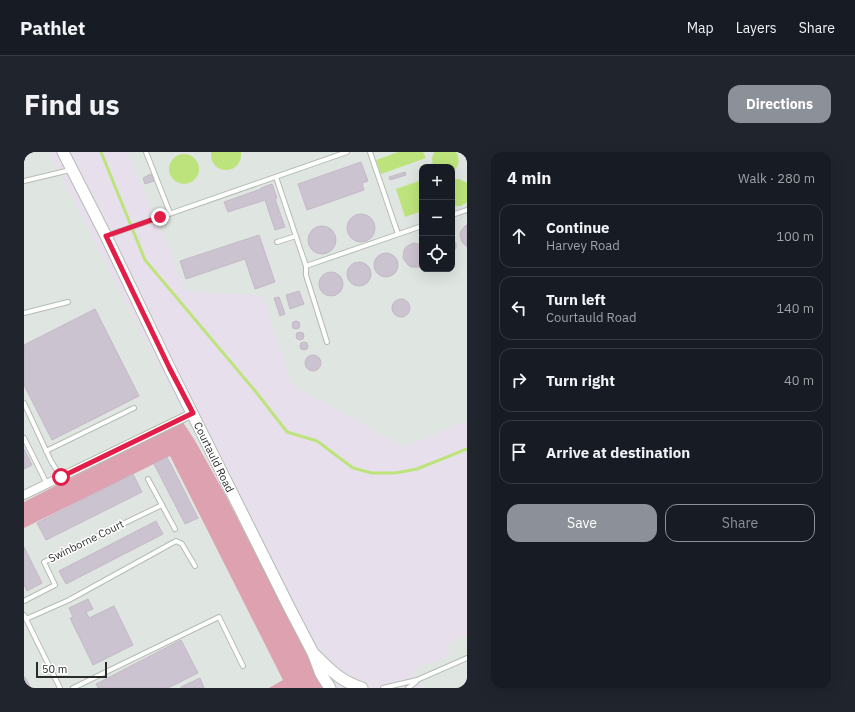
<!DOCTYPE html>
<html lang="en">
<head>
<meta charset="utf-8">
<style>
	:root { --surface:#171b24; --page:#20242c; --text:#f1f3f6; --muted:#9ea1a6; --line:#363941; --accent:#8c9099 }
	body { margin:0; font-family:"IBM Plex Sans",sans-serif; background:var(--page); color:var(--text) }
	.controls { position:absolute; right:12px; top:12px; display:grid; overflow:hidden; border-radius:8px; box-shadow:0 4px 16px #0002 }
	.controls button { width:36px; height:36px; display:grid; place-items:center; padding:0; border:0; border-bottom:1px solid var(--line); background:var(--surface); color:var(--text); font:20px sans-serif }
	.scale { position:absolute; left:12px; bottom:10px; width:71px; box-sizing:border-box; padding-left:4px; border:2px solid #2b2b2b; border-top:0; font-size:11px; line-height:14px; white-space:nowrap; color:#2b2b2b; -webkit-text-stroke:3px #fff; paint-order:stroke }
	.stop { position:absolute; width:12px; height:12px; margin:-9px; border:3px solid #e11d48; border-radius:50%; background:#fff }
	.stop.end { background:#e11d48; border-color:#fff; box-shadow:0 1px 4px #0008 }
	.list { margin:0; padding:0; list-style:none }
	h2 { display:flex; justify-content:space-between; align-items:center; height:52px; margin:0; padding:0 16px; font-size:17px }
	h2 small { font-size:13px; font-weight:400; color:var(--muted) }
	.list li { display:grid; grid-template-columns:26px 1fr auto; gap:12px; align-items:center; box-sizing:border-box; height:64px; margin:0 8px 8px; padding:0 8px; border:1px solid var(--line); border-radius:12px }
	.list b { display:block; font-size:15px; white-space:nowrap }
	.list p { margin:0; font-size:13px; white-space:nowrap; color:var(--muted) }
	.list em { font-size:13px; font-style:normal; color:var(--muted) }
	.actions { display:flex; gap:8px; padding:12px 16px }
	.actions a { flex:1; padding:9px 0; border:1px solid var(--accent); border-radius:12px; text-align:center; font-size:14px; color:var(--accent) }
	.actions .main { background:var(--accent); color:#fff }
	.icon { flex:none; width:22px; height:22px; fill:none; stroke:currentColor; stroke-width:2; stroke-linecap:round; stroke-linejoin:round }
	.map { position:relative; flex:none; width:443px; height:536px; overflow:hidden; border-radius:12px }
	header { display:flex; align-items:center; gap:24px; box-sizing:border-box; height:56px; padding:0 20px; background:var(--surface); border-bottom:1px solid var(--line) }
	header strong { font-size:19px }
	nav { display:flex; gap:22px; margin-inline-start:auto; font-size:14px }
	.intro { display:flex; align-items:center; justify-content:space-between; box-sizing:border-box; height:96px; padding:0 24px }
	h1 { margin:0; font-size:28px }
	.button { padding:10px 18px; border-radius:12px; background:var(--accent); color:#fff; font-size:14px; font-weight:700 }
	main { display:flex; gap:24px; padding:0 24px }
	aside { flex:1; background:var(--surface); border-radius:12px; box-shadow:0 4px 16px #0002 }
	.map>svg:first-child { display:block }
	.industrial { fill:#dfe5e1; fill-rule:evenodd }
	.green { fill:#dda1af }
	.water { fill:#bde47c }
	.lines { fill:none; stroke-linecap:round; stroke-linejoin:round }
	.stream { stroke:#bde47c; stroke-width:3 }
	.building { fill:#cbc3cf; stroke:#c4b9c7 }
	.lane-casing { stroke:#b3bdb2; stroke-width:6 }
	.street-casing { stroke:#b3bdb2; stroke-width:10 }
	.secondary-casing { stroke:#b3bdb2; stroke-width:13 }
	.lane { stroke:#fff; stroke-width:4 }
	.street { stroke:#fff; stroke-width:8 }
	.secondary { stroke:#fff; stroke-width:11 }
	.route { stroke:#e11d48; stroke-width:5 }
	.labels { text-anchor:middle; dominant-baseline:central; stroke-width:3; stroke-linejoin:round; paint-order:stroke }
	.street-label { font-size:11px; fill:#2b2b2b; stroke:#fff }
</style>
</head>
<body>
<header>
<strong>Pathlet</strong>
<nav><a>Map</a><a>Layers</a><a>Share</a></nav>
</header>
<div class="intro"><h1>Find us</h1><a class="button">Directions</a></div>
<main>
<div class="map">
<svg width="443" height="536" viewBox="0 0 443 536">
	<rect width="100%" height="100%" fill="#e8dfec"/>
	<g class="industrial">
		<polygon points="0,0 25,0 301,536 0,536"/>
		<path d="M103,0H443V269L380,295L268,233L239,144L163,139ZM398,15H428V117H398Z"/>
		<polygon points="443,484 443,536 398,536 388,518 425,504 424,493 434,487"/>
	</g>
	<polygon class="green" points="158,269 170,287 202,344 300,536 245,536 259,528 146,304 0,376 0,350"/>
	<g class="water">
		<path d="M187,0H217C219,24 185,24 187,0Z"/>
		<polygon points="374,0 399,0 402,6 357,22 352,8"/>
		<path d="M410,0H432C437,8 435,15 428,20V15H409L408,6Z"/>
		<circle cx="160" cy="17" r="15"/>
		<polygon points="428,27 435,27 443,31 443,50 437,54 428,54"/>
		<polygon points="398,28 398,59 381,65 372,37"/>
	</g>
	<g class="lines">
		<polyline class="stream" points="77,0 121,108 232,240 263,280 293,289 329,316 348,321 371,321 393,317 443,297"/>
	</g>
	<g class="building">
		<polygon points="337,10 344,29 338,31 340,38 283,58 274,32"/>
		<polygon points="381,20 382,23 366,28 365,25"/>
		<polygon points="127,22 130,29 121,32 119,26"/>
		<polygon points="248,32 253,46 251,47 261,75 251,78 241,48 204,60 200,50 237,37 237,36"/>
		<circle cx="337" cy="76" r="14"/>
		<polygon points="442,73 443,73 443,95 438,90 436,83 437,79"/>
		<circle cx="298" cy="88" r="14"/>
		<polygon points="235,83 251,130 231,137 221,107 162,127 156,109"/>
		<polygon points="428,84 432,92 432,96 428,102"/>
		<polygon points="389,91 398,93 398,113 395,115 387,115 384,113 379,106 380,98 382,95"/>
		<circle cx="362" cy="113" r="12"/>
		<circle cx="335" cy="122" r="12"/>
		<circle cx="307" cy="132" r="12"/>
		<polygon points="275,139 280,152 266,157 262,143"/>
		<polygon points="255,145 261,162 256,164 250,146"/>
		<circle cx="377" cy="156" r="9"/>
		<polygon points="71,157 115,244 28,288 0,233 0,193"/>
		<circle cx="272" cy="173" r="4"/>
		<circle cx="276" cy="184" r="4"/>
		<circle cx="280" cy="194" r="4"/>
		<circle cx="289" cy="211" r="8"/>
		<polygon points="0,297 8,313 0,317"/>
		<polygon points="143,305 174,366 161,372 130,312"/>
		<polygon points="109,322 118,340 22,388 13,371"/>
		<polygon points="132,369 139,382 42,432 35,419"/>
		<polygon points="0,395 18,431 3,439 0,433"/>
		<polygon points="64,447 69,457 62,460 65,466 90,454 109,493 69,513 46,466 49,465 45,456"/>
		<polygon points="157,488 174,521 144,536 74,536 72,532"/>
		<polygon points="0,525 1,525 7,536 0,536"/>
		<polygon points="176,526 180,536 157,536 157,535"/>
	</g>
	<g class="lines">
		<defs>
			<g id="lane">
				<polyline points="122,0 146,61"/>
				<polyline points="346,0 374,82"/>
				<polyline points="252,25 282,114 398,74"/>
				<polyline points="0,29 46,18"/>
				<polyline points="428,63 443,58"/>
				<polyline points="82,84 323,0"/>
				<polyline points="253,90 272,84"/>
				<polyline points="282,114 282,123 303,190"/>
				<polyline points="0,161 44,150"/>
				<polyline points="0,251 27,309 37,325"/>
				<polyline points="0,286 23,332"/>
				<polyline points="22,299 110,256"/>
				<polyline points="124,327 151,377"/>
				<polyline points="0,449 31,433 20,410 138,353"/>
				<polyline points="0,463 36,536"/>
				<polyline points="2,467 45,448 152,389 158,392 171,414"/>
				<polyline points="49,536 195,465 219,514"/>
				<polyline points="359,536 393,528 443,506"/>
				<polyline points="384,536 392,530"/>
			</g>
			<polyline id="street" points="0,343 169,261"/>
			<g id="secondary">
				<polyline points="39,0 82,84 146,217 265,455 289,501 297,522 306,536"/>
				<path d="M291,503C308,519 316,529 338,536"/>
			</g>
		</defs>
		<use href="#lane" class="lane-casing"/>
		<use href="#street" class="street-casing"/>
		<use href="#secondary" class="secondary-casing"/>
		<use href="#lane" class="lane"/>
		<use href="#street" class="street"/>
		<use href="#secondary" class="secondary"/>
	</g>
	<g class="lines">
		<polyline class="route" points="37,325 169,261 146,217 82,84 136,65"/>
	</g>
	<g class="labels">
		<g class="street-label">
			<text transform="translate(190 305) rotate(64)">Courtauld Road</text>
			<text transform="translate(62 389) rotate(-26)">Swinborne Court</text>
		</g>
	</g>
</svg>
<div class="controls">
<button>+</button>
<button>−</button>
<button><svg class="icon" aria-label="locate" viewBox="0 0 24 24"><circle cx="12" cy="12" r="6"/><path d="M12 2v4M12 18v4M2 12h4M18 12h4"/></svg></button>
</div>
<div class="scale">50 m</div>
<div class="stop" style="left:37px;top:325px"></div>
<div class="stop end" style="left:136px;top:65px"></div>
</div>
<aside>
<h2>4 min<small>Walk · 280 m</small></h2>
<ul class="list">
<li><svg class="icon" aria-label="ahead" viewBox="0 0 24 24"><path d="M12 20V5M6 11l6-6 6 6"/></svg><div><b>Continue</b><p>Harvey Road</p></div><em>100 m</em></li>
<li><svg class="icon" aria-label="left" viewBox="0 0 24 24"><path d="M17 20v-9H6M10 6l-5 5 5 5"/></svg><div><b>Turn left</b><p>Courtauld Road</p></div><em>140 m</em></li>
<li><svg class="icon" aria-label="right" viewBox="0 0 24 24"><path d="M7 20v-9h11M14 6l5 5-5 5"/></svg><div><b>Turn right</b></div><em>40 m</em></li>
<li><svg class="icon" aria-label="arrive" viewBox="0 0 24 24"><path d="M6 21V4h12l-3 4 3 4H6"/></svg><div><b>Arrive at destination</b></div></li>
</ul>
<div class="actions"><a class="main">Save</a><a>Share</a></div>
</aside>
</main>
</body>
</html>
